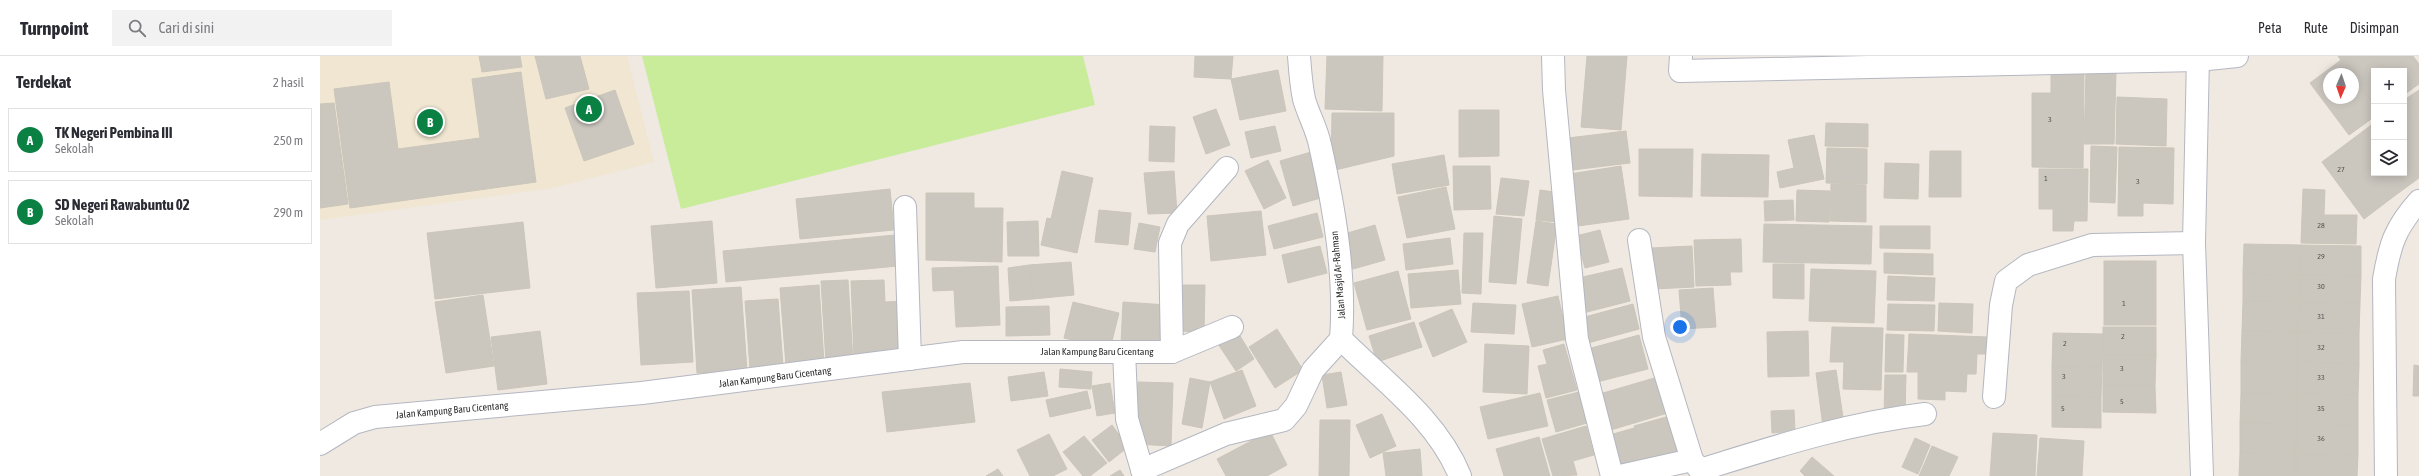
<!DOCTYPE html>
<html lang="id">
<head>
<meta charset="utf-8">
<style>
	:root { --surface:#fff; --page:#f2f2f3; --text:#2b2b33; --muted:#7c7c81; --line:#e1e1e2; --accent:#0b8043 }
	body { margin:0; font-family:"Asap Condensed",sans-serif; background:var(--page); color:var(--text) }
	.controls { position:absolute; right:12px; top:12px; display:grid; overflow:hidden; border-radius:0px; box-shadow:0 2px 10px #0003 }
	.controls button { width:36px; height:36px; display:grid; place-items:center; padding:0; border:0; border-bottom:1px solid var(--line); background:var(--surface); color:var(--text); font:20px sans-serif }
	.compass { position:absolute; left:2003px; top:12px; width:36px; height:36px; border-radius:50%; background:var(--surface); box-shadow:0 2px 10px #0003; rotate:182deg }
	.you { position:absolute; left:1360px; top:271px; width:14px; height:14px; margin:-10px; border:3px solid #fff; border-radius:50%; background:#1a73e8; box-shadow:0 0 0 6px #1a73e833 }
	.badge { display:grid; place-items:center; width:26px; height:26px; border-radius:50%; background:var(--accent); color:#fff; font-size:13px; font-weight:700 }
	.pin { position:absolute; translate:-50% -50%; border:2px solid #fff; box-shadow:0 1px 4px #0006 }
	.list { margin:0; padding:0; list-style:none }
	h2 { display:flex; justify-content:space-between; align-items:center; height:52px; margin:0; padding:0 16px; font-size:17px }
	h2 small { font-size:13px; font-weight:400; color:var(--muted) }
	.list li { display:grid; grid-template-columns:26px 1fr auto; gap:12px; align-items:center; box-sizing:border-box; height:64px; margin:0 8px 8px; padding:0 8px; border:1px solid var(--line); border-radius:0px }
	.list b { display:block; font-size:15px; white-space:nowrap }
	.list p { margin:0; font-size:13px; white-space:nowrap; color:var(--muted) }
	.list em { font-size:13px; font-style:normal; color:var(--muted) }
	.icon { flex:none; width:22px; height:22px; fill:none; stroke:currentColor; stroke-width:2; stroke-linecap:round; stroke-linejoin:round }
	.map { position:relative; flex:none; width:2099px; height:420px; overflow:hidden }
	header { display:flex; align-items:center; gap:24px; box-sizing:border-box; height:56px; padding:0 20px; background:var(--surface); border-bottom:1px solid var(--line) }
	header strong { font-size:19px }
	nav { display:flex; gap:22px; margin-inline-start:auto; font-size:14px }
	.search { width:280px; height:36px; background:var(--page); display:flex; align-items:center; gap:10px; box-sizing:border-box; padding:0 14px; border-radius:0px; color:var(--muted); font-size:15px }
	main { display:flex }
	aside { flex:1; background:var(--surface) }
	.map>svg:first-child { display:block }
	.education { fill:#f0e6d1 }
	.pitch { fill:#c9ec9a }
	.building { fill:#cbc7bf; stroke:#cbc5ba }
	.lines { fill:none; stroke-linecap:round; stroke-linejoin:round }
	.minor-casing { stroke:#b4b7c1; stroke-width:24 }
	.minor { stroke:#fff; stroke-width:22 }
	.labels { text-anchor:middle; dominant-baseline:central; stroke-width:3; stroke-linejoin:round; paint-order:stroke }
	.number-label { font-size:8px; fill:#555452 }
	.street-label { font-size:10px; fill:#2e2e2e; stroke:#fff }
</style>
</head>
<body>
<header>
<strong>Turnpoint</strong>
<div class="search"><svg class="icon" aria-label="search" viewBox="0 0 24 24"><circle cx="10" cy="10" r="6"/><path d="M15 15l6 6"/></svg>Cari di sini</div>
<nav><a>Peta</a><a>Rute</a><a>Disimpan</a></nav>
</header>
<main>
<aside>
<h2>Terdekat<small>2 hasil</small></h2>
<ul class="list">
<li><span class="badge">A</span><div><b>TK Negeri Pembina III</b><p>Sekolah</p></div><em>250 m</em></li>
<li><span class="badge">B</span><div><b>SD Negeri Rawabuntu 02</b><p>Sekolah</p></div><em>290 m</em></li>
</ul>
</aside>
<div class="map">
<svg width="2099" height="420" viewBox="0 0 2099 420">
	<rect width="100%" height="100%" fill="#efe9e1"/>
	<polygon class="education" points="0,0 307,0 334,106 233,132 0,164"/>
	<polygon class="pitch" points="322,0 763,0 775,49 361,153"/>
	<g class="building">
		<polygon points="159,0 200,0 202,11 162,16"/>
		<polygon points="215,0 260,0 269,33 226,43"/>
		<polygon points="875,0 913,0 911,23 874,21"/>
		<polygon points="1007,0 1063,0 1062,55 1005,53"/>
		<polygon points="1267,0 1307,0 1301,74 1261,71"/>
		<polygon points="2018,0 2057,0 2068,15 2054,15 2054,49"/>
		<polygon points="2057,0 2093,0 2099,8 2099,28 2085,38 2084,15 2068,15"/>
		<polygon points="2021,4 2031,18 2009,18 2009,42 2033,42 2033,21 2054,49 2054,61 2029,79 1990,27"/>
		<polygon points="958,14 966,55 920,64 911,23"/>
		<polygon points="201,16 216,126 30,152 14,33 69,26 78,93 160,82 152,23"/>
		<polygon points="1766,16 1796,16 1794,88 1764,88"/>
		<polygon points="1731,17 1764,17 1763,112 1712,111 1712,37 1731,37"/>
		<polygon points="295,34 314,88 264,105 245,52"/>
		<polygon points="2099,34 2099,63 2084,44"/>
		<polygon points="1797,41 1847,43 1846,90 1796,88"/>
		<polygon points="2084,44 2099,63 2099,116 2084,96"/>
		<polygon points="14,47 28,148 0,152 0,48"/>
		<polygon points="896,53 910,89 886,98 873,61"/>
		<polygon points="1139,54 1179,54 1179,100 1139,101"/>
		<polygon points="1012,57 1074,57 1074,100 1011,115"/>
		<polygon points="1506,67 1548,68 1548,91 1505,90"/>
		<polygon points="2054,67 2054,108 2034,82"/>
		<polygon points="830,70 855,71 854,106 829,105"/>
		<polygon points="955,70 961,95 931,102 925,76"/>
		<polygon points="1306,75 1310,107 1252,114 1248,82"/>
		<polygon points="1494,79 1504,123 1460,132 1457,116 1474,112 1468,84"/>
		<polygon points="2034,82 2054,108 2054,117 2061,117 2077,138 2044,163 2002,106"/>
		<polygon points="1771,90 1797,91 1795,147 1770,146"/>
		<polygon points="1799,91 1854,92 1853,148 1823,147 1823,160 1798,160"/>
		<polygon points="1507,92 1547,93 1547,128 1506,127"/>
		<polygon points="1319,93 1373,93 1372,141 1319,140"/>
		<polygon points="1610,95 1641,95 1641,141 1609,141"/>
		<polygon points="991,96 1004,141 973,150 960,105"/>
		<polygon points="2084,96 2099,116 2099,122 2077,138 2061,117 2084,117"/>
		<polygon points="1382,98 1449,99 1448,141 1381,140"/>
		<polygon points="1124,99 1129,129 1077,138 1072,108"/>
		<polygon points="948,104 966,142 944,153 925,115"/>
		<polygon points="1565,107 1599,108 1598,143 1564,142"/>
		<polygon points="1133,110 1170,110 1171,153 1134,154"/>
		<polygon points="1301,110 1309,163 1258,170 1250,118"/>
		<polygon points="1719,113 1768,113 1767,165 1754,165 1753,175 1733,175 1733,153 1719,153"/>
		<polygon points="742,115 773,122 757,197 721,189 727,162 731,163"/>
		<polygon points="854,115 857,157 828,158 824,117"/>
		<polygon points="1181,122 1209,125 1204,160 1176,158"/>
		<polygon points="1511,128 1546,129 1546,166 1510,165"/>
		<polygon points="1126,131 1135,173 1087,182 1078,141"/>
		<polygon points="570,133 574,174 480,183 476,143"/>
		<polygon points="1983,133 2005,134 2004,159 2037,159 2036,188 1981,187"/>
		<polygon points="1220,134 1241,137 1238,166 1216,164"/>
		<polygon points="1477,134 1510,135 1509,166 1476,165"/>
		<polygon points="606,137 654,137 654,152 683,152 682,206 606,204"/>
		<polygon points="1473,144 1474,164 1445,165 1444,145"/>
		<polygon points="779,154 811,157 808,189 775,186"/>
		<polygon points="941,155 946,199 891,205 887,160"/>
		<polygon points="997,157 1003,181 954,193 948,170"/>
		<polygon points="1174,160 1202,163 1196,228 1169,226"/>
		<polygon points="392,165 397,227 336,232 331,170"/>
		<polygon points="718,165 719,200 688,200 687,166"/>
		<polygon points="1216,165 1237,168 1228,230 1207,227"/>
		<polygon points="203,166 210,232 115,243 107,177"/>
		<polygon points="819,167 840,171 835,196 814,193"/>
		<polygon points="1444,168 1552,170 1551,208 1443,206"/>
		<polygon points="1055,169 1065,204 1033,213 1024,178"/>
		<polygon points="1560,170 1610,170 1610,193 1560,192"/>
		<polygon points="1280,174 1289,206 1265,212 1256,180"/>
		<polygon points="1144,177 1163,177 1161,238 1142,237"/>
		<polygon points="575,179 578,210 406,226 403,195"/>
		<polygon points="1130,182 1133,208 1086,214 1083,188"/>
		<polygon points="1421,183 1422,216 1410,216 1411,229 1376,230 1374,184"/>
		<polygon points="1924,188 1980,189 1979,219 1923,218"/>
		<polygon points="1980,189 2041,190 2041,220 1979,219"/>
		<polygon points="1000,190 1007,217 968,227 962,199"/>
		<polygon points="1372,190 1374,231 1334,233 1331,192"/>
		<polygon points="1564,197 1613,198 1613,219 1564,217"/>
		<rect x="1784" y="205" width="52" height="64"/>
		<polygon points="751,206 754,239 713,243 709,209"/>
		<polygon points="1453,208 1484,208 1484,243 1453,242"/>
		<polygon points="709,209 713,243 690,245 688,212"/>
		<polygon points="678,210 680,269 636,271 634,234 613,235 612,212"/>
		<polygon points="1302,212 1310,245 1263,257 1254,223"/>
		<polygon points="1491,213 1556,215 1554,267 1489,265"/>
		<polygon points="1138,214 1141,248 1091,252 1088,218"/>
		<polygon points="1078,215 1091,263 1047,274 1034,227"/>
		<polygon points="1923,218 1979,219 1979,246 1923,245"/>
		<polygon points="1979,219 2041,220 2040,247 1979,246"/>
		<polygon points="1568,220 1615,222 1614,245 1567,244"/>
		<polygon points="528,224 533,305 506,307 501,225"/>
		<polygon points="564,224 565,246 586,245 589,298 534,301 531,225"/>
		<polygon points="499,229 504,307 466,310 460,232"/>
		<polygon points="858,229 885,229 884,276 857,275"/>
		<polygon points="421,231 427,314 377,317 372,234"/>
		<polygon points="1393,232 1396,271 1362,273 1359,234"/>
		<polygon points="369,235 373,306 321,309 317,237"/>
		<polygon points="163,239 174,310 126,317 115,246"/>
		<polygon points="1238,240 1248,283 1212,291 1202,248"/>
		<polygon points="458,243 463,310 430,313 425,245"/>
		<polygon points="1923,245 1979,246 1978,276 1922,275"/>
		<polygon points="753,246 799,257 790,293 744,282"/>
		<polygon points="803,246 847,249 845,290 801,288"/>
		<polygon points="1979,246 2040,247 2039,278 1978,276"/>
		<polygon points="1153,247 1196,249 1194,278 1151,276"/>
		<polygon points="1619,247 1653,248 1652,277 1618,275"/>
		<polygon points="1313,248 1319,273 1268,287 1261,262"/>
		<polygon points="1568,248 1615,249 1614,275 1567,274"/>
		<polygon points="729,250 730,279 686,280 686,251"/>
		<polygon points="1132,253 1147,286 1113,301 1099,267"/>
		<polygon points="1094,266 1102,291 1057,306 1049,280"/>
		<polygon points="1512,271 1563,272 1561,334 1523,333 1524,306 1510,306"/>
		<rect x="1783" y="271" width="53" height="28"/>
		<polygon points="957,273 983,314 955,332 929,291"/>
		<polygon points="220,275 227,328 178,334 171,281"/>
		<polygon points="917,275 934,303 916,315 898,288"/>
		<polygon points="1488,275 1489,320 1448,321 1447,276"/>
		<polygon points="1922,275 1978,276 1978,306 1921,305"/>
		<polygon points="1978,276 2039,278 2039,308 1978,306"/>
		<polygon points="1733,277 1783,278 1782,311 1732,310"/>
		<polygon points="1566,278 1584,279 1583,316 1565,316"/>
		<polygon points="1589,278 1667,281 1666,298 1657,298 1656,318 1647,318 1646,336 1625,335 1625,344 1598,343 1598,316 1587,316"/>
		<polygon points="1319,279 1328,313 1273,327 1264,294"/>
		<polygon points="1165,288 1209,290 1207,338 1163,336"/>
		<polygon points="1244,288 1257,334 1226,342 1218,310 1227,308 1223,294"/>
		<polygon points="1783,299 1836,299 1835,330 1783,330"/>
		<polygon points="1921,305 1978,306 1977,338 1921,337"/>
		<polygon points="1978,306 2039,308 2038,339 1977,338"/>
		<polygon points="2094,309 2099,310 2099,340 2093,340"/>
		<polygon points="1732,310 1782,311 1781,341 1732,340"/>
		<polygon points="740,313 772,316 771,333 739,331"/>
		<polygon points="922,314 936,350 904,363 890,326"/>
		<polygon points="1516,314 1524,368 1503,371 1496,317"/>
		<polygon points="724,316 728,340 691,345 688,321"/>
		<polygon points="1021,316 1027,349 1007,352 1002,319"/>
		<polygon points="1565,319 1586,319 1585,359 1564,359"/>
		<polygon points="1341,320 1351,356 1284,376 1273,340"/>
		<polygon points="870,322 890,326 882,372 862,368"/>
		<polygon points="818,326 853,327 851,390 815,388"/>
		<polygon points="650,327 655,366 567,376 562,336"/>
		<polygon points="790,327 795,357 777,360 772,330"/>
		<polygon points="1783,330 1835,330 1836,357 1783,356"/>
		<polygon points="767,335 771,352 730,361 726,344"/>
		<polygon points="1259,336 1267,367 1236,376 1227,344"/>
		<polygon points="1220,337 1228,370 1168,383 1160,351"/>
		<polygon points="1921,337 1977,338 1977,368 1920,367"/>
		<polygon points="1977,338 2038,339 2038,369 1977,368"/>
		<polygon points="1732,340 1781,341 1781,372 1732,371"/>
		<polygon points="1474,354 1475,375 1452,377 1451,355"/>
		<polygon points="1062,358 1076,390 1050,402 1036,369"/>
		<polygon points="1346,361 1359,400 1326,410 1314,370"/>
		<polygon points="1000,364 1030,364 1029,420 999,420"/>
		<polygon points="1920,367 1977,368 1976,398 1920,397"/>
		<polygon points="1977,368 2038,369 2038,399 1976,398"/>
		<polygon points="792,369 808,391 789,406 772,384"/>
		<polygon points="1266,370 1274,399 1253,405 1257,419 1233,420 1222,383"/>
		<polygon points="1314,372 1325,410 1295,419 1283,381"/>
		<polygon points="950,375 967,409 947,420 906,420 897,403"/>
		<polygon points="1673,377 1717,379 1715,420 1670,420"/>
		<polygon points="729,378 747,413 733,420 710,420 697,394"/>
		<polygon points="764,380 787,407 770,420 763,420 743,396"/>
		<polygon points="1219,381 1230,420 1184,420 1176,393"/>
		<polygon points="1595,382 1610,389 1598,418 1582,411"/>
		<polygon points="1720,382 1764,385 1762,420 1717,420"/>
		<polygon points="1612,390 1638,401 1629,420 1599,420"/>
		<polygon points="1100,393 1102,420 1066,420 1063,397"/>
		<polygon points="1920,397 1976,398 1976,420 1919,420"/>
		<polygon points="1976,398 2038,399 2037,420 1976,420"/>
		<polygon points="1492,401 1514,420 1485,420 1480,415"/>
		<polygon points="678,413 683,420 666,420"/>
		<polygon points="800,414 804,420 790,420"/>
	</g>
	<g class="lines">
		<defs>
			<g id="minor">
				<path d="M979,0C980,14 981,29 984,43C988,58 997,73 1000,89C1014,151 1026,219 1021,283C1063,325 1117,363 1140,420"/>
				<polyline points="1233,0 1234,34 1257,283 1292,420"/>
				<polyline points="1361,0 1360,15 1878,4 1917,0"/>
				<polyline points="1878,0 1874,187 1882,420"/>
				<polyline points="585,151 590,303"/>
				<polyline points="1319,184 1334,281 1372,404"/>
				<polyline points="804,296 807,363 824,420"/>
				<polyline points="852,296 850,187 858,168 907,112"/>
				<polyline points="1674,341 1681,249 1686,225 1708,209 1772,189 1874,187"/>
				<polyline points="0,388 34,367 55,361 322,337 643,296 852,296 912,271"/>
				<polyline points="822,414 906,378 964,364 976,350 993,314 1021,283"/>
				<path d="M1300,420L1372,404L1380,414C1454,391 1528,367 1605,358"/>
				<path d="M2066,420L2064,223C2070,188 2075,172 2099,145"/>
			</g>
		</defs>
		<use href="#minor" class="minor-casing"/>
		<use href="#minor" class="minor"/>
	</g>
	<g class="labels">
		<g class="number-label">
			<text x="1730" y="63">3</text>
			<text x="2021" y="113">27</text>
			<text x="1726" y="122">1</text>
			<text x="1818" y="125">3</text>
			<text x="2001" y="169">28</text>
			<text x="2001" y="200">29</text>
			<text x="2001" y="230">30</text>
			<text x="1804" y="247">1</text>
			<text x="2001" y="260">31</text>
			<text x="1803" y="280">2</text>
			<text x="1745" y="287">2</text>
			<text x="2001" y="291">32</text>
			<text x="1802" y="312">3</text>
			<text x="1744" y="320">3</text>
			<text x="2001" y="321">33</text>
			<text x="1802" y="345">5</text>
			<text x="1743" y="352">5</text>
			<text x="2001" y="352">35</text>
			<text x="2001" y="382">36</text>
		</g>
		<g class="street-label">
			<text transform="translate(1018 219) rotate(-95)">Jalan Masjid Ar-Rahman</text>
			<text x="777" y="295">Jalan Kampung Baru Cicentang</text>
			<text transform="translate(455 321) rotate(-7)">Jalan Kampung Baru Cicentang</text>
			<text transform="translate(132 354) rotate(-5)">Jalan Kampung Baru Cicentang</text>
		</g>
	</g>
</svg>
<div class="controls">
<button>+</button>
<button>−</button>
<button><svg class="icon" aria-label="layers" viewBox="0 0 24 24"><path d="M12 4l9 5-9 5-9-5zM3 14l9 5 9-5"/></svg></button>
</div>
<svg class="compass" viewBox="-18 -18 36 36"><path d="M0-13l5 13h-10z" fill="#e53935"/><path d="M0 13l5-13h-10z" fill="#7c7c81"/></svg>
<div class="you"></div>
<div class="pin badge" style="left:269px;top:53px">A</div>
<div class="pin badge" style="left:110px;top:66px">B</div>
</div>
</main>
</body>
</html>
